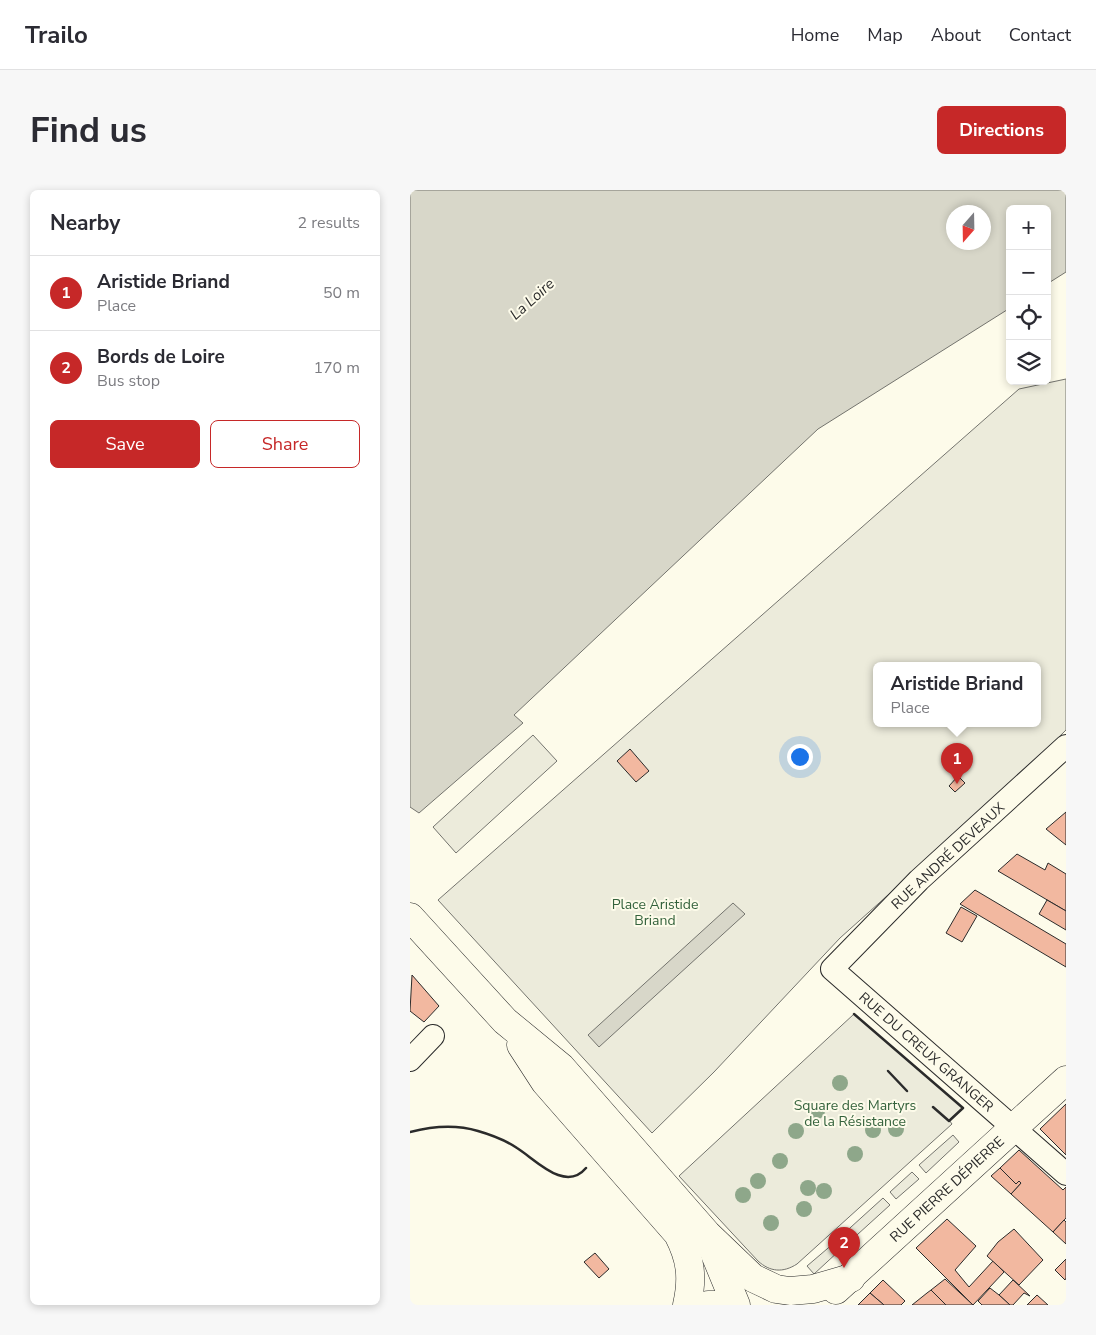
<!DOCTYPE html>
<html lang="en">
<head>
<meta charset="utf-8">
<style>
	:root { --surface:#fff; --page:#f7f7f7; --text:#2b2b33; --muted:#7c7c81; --line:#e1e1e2; --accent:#c62828 }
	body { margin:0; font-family:"Nunito Sans",sans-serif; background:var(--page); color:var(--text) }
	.controls { position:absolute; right:15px; top:15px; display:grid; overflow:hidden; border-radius:8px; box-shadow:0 2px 8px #0003 }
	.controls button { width:45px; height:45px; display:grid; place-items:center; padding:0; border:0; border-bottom:1px solid var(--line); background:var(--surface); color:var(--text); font:25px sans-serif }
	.compass { position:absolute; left:536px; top:15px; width:45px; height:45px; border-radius:50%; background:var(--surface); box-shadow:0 2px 8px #0003; rotate:200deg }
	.you { position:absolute; left:389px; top:566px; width:18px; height:18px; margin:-12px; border:4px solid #fff; border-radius:50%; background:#1a73e8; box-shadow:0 0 0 8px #1a73e833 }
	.badge { display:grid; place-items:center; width:32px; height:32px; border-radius:50%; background:var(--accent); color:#fff; font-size:16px; font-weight:700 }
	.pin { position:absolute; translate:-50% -41px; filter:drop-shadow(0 1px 2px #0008) }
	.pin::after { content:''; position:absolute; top:26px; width:18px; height:15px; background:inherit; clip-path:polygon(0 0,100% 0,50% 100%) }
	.popup { position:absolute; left:463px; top:472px; width:168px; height:65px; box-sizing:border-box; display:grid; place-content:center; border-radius:8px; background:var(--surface); filter:drop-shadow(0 1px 4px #0005); font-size:16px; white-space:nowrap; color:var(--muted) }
	.popup b { font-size:19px; color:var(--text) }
	.popup::after { content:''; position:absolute; left:50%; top:100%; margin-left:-10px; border:10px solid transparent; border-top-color:var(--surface) }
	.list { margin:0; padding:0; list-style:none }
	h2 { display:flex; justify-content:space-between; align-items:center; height:65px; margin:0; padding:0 20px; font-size:21px }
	h2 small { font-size:16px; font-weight:400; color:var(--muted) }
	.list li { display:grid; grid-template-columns:32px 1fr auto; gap:15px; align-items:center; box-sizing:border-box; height:75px; padding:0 20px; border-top:1px solid var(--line) }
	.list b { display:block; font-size:19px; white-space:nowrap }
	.list p { margin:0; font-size:16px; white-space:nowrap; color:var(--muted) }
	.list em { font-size:16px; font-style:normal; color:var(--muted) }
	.actions { display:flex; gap:10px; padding:15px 20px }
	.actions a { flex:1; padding:11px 0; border:1px solid var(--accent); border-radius:8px; text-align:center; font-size:18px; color:var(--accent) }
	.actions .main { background:var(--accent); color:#fff }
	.icon { flex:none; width:28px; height:28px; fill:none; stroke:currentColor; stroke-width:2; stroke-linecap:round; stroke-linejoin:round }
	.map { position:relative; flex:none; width:656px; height:1115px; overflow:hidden; border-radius:8px }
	header { display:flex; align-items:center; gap:30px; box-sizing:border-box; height:70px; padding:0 25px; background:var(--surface); border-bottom:1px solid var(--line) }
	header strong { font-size:24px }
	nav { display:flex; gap:28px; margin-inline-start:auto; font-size:18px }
	.intro { display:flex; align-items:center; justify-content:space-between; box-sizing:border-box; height:120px; padding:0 30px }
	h1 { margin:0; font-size:35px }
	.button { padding:12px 22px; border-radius:8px; background:var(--accent); color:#fff; font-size:18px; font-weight:700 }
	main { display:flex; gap:30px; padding:0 30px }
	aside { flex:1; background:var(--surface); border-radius:8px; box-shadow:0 2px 8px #0003 }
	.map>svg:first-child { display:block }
	.green { fill:#ecebdb; stroke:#74746e; fill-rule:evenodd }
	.water { fill:#d8d7c9; stroke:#74746e; fill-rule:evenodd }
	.building { fill:#f2b8a0; stroke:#2b2b2b }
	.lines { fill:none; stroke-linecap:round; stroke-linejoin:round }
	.minor-casing { stroke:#2b2b2b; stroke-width:24 }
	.major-casing { stroke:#2b2b2b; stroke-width:29 }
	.minor { stroke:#fdfbea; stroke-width:22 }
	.major { stroke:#fdfbea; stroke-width:28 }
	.wall { stroke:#2b2b2b; stroke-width:2.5 }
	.tree { fill:#8ea78a }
	.labels { text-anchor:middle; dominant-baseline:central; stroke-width:4; stroke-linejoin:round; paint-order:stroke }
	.street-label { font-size:14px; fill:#2b2b2b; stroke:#fdfbea }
	.park-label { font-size:14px; fill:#34623c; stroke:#fdfbea }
	.water-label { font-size:15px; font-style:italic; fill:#2b2b2b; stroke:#fdfbea }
</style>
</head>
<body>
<header>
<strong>Trailo</strong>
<nav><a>Home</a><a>Map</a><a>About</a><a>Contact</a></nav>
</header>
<div class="intro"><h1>Find us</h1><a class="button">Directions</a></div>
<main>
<aside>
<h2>Nearby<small>2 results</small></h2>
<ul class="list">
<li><span class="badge">1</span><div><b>Aristide Briand</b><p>Place</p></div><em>50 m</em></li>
<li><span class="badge">2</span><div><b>Bords de Loire</b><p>Bus stop</p></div><em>170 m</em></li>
</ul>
<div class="actions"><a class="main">Save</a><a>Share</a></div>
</aside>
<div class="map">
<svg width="656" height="1115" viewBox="0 0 656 1115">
	<rect width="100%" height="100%" fill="#fdfbea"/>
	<g class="green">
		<path d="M656,189V540L593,602L430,748L304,882L242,943L28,710L609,199ZM467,475H627V533H467Z"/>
		<polygon points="123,545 147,571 46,663 23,637"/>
		<path d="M444,824L553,918L539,930L542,934L387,1074C373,1083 360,1082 348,1071L269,986Z"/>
		<polygon points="543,945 549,952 516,983 509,975"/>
		<polygon points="502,982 509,989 486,1009 480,1002"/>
		<polygon points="473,1008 480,1015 437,1054 430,1047"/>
		<polygon points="424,1053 430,1060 404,1084 397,1076"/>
	</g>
	<g class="water">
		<path d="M0,0H656V82L637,94V19H600V118L408,239L104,525L113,533L9,623L0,617ZM544,22H574V52H544Z"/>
		<polygon points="323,713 335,724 189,857 178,845"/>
	</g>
	<g class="building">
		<polygon points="220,559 239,581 226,592 207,571"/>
		<polygon points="548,586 555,593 545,602 539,596"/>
		<polygon points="656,622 656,655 636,639"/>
		<polygon points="607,664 635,680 638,673 656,684 656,721 588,681"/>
		<polygon points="565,700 656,754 656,777 550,714"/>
		<polygon points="637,710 656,721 656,740 629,724"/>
		<polygon points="551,717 567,726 552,752 536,743"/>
		<polygon points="2,785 29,816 14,832 0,821"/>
		<polygon points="656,914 656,965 630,939"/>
		<polygon points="609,960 653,1000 656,997 656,1028 643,1042 601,1004 611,993 609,991 606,994 590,978"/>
		<polygon points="590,978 606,994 609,991 611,993 601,1004 581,986"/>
		<polygon points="537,1029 566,1056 545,1080 559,1097 583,1071 594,1082 563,1115 506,1058"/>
		<polygon points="654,1030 656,1032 656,1054 643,1042"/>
		<polygon points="604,1039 633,1070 609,1095 577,1066 588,1052"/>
		<polygon points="185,1063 199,1079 189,1088 174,1072"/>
		<polygon points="656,1069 656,1088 655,1090 645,1080"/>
		<polygon points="535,1089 563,1115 536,1115 521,1100"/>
		<polygon points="473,1090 495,1111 491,1115 474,1115 460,1103"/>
		<polygon points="603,1090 620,1106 614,1103 603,1115 600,1115 589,1105"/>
		<polygon points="580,1098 589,1105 600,1115 572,1115 568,1111"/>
		<polygon points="521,1100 536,1115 502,1115 517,1103"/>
		<polygon points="460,1103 474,1115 448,1115"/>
		<polygon points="627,1105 638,1115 617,1115"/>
	</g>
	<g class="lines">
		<defs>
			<g id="minor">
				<path id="s1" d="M656,556L509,690L422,779L656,984"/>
				<polyline points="0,870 23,846"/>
			</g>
			<g id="major">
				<polyline points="0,727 95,831 151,877 297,1044 343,1088 366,1099 380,1101 403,1099 441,1088"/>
				<path d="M111,855L135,892L268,1044C281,1069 283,1088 277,1115"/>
				<polyline points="300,1052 326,1115"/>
				<path id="s2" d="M426,1100L656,890"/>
				<polyline points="298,1115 321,1115"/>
			</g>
		</defs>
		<use href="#minor" class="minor-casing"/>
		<use href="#major" class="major-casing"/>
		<use href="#minor" class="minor"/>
		<use href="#major" class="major"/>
		<g class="wall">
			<polyline points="444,824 553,918 539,931 523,917"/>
			<polyline points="478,881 497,901"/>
			<path d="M0,942C23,936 45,934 68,941C82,945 95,950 107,958C125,969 155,1003 176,978"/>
		</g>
	</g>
	<g class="tree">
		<circle cx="430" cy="893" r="8"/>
		<circle cx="407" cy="921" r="8"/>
		<circle cx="486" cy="939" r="8"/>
		<circle cx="463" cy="940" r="8"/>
		<circle cx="386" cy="941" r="8"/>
		<circle cx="445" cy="964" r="8"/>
		<circle cx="370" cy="971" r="8"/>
		<circle cx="348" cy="991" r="8"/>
		<circle cx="398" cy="998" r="8"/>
		<circle cx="414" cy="1001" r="8"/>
		<circle cx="333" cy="1005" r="8"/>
		<circle cx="394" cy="1019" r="8"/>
		<circle cx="361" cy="1033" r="8"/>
	</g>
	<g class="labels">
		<g class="street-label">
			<text transform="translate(538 666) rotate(-43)">RUE ANDRÉ DEVEAUX</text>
			<text stroke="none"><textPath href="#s1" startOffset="449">RUE DU CREUX GRANGER</textPath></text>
			<text stroke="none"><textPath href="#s2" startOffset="150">RUE PIERRE DÉPIERRE</textPath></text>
		</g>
		<g class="park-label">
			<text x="245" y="714">Place Aristide<tspan x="245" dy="16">Briand</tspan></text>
			<text x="445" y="915">Square des Martyrs<tspan x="445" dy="16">de la Résistance</tspan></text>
		</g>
		<g class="water-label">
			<text transform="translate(122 109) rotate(-42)">La Loire</text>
		</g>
	</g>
</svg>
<div class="controls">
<button>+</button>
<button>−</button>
<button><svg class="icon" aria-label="locate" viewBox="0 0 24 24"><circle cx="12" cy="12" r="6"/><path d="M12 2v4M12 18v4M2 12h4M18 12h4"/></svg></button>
<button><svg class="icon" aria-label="layers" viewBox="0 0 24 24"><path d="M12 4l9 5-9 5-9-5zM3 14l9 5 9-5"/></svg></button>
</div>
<svg class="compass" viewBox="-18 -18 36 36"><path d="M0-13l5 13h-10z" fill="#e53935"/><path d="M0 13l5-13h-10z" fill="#7c7c81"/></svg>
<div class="you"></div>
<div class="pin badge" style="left:547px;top:594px">1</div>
<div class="popup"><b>Aristide Briand</b>Place</div>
<div class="pin badge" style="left:434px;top:1078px">2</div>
</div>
</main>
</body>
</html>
